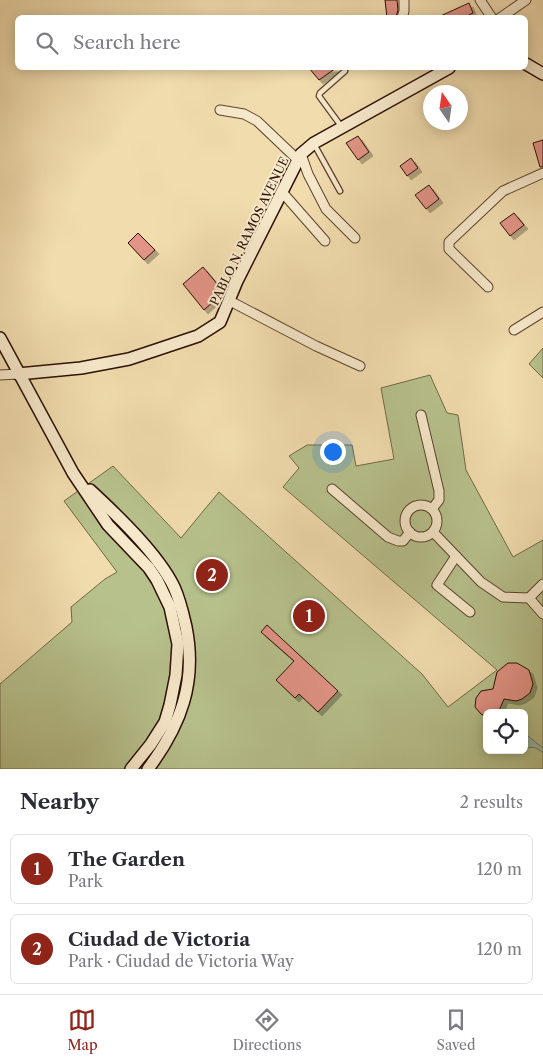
<!DOCTYPE html>
<html lang="en">
<head>
<meta charset="utf-8">
<style>
	:root { --surface:#fff; --page:#f2f2f3; --text:#2b2b33; --muted:#7c7c81; --line:#e1e1e2; --accent:#8f2418 }
	body { margin:0; font-family:"Libre Caslon Text",serif; background:var(--page); color:var(--text) }
	.controls { position:absolute; right:15px; bottom:15px; display:grid; overflow:hidden; border-radius:8px; box-shadow:0 2px 12px #0003 }
	.controls button { width:45px; height:45px; display:grid; place-items:center; padding:0; border:0; border-bottom:1px solid var(--line); background:var(--surface); color:var(--text); font:25px sans-serif }
	.compass { position:absolute; left:423px; top:85px; width:45px; height:45px; border-radius:50%; background:var(--surface); box-shadow:0 2px 12px #0003; rotate:347deg }
	.you { position:absolute; left:332px; top:451px; width:18px; height:18px; margin:-12px; border:4px solid #fff; border-radius:50%; background:#1a73e8; box-shadow:0 0 0 8px #1a73e833 }
	.badge { display:grid; place-items:center; width:32px; height:32px; border-radius:50%; background:var(--accent); color:#fff; font-size:16px; font-weight:700 }
	.pin { position:absolute; translate:-50% -50%; border:2px solid #fff; box-shadow:0 1px 5px #0006 }
	.list { margin:0; padding:0; list-style:none }
	h2 { display:flex; justify-content:space-between; align-items:center; height:65px; margin:0; padding:0 20px; font-size:21px }
	h2 small { font-size:16px; font-weight:400; color:var(--muted) }
	.list li { display:grid; grid-template-columns:32px 1fr auto; gap:15px; align-items:center; box-sizing:border-box; height:70px; margin:0 10px 10px; padding:0 10px; border:1px solid var(--line); border-radius:8px }
	.list b { display:block; font-size:19px; white-space:nowrap }
	.list p { margin:0; font-size:16px; white-space:nowrap; color:var(--muted) }
	.list em { font-size:16px; font-style:normal; color:var(--muted) }
	.icon { flex:none; width:28px; height:28px; fill:none; stroke:currentColor; stroke-width:2; stroke-linecap:round; stroke-linejoin:round }
	.map { position:relative; flex:none; width:543px; height:769px; overflow:hidden }
	.search { position:absolute; background:var(--surface); box-shadow:0 2px 12px #0003; left:15px; right:15px; top:15px; height:55px; display:flex; align-items:center; gap:12px; box-sizing:border-box; padding:0 18px; border-radius:8px; color:var(--muted); font-size:19px }
	.sheet { height:225px; background:var(--surface) }
	nav { display:flex; justify-content:space-around; align-items:center; box-sizing:border-box; height:70px; border-top:1px solid var(--line); background:var(--surface); font-size:14px; color:var(--muted) }
	nav a { display:grid; justify-items:center; gap:2px }
	nav .on { color:var(--accent) }
	.map>svg:first-child { display:block }
	.green { fill:#b7c18c; stroke:#716847; fill-rule:evenodd }
	.water { fill:#9bbca7; stroke:#6e7765 }
	.building { fill:#e39487; stroke:#2b0f02; filter:url(#shadow) }
	.lines { fill:none; stroke-linecap:round; stroke-linejoin:round }
	.lane-casing { stroke:#5c422d; stroke-width:7 }
	.street-casing { stroke:#5c422d; stroke-width:11 }
	.secondary-casing { stroke:#2b0f02; stroke-width:14 }
	.lane { stroke:#f6e8ca; stroke-width:4.5 }
	.street { stroke:#f6e8ca; stroke-width:9 }
	.secondary { stroke:#f6e8ca; stroke-width:11 }
	.labels { text-anchor:middle; dominant-baseline:central; stroke-width:4; stroke-linejoin:round; paint-order:stroke }
	.street-label { font-size:12px; fill:#2b0f02; stroke:#f6e8ca }
</style>
</head>
<body>
<div class="map">
<svg width="543" height="769" viewBox="0 0 543 769">
	<defs>
		<filter id="shadow"><feDropShadow dx="4" dy="4" stdDeviation="0" flood-color="#0004"/></filter>
	</defs>
	<rect width="100%" height="100%" fill="#f1dcae"/>
	<filter id="stains"><feTurbulence type="fractalNoise" baseFrequency=".004" numOctaves="4"/><feColorMatrix values="0 0 0 0 .2 0 0 0 0 .09 0 0 0 0 .02 0 0 0 .5 -.17"/></filter>
	<radialGradient id="worn" r=".72"><stop offset=".6" stop-color="#630" stop-opacity="0"/><stop offset="1" stop-color="#630" stop-opacity=".3"/></radialGradient>
	<g class="green">
		<polygon points="543,348 543,378 529,364"/>
		<path d="M430,375L447,413L458,415L466,470L513,557L543,540V769H0V684L72,622L71,607L105,579L117,572L64,501L113,466L181,538L219,492L422,674L448,707L497,670L283,487L299,468L289,456L307,445H352L356,466L394,459L381,388ZM487,713H524V750H487Z"/>
	</g>
	<path class="water" d="M524,733L543,748V753C536,747 533,746 524,749Z"/>
	<g class="building">
		<polygon points="385,0 397,0 398,10 396,17 387,18"/>
		<polygon points="469,3 473,13 463,18 436,18"/>
		<polygon points="309,68 336,68 319,80"/>
		<polygon points="358,136 369,152 358,160 346,143"/>
		<polygon points="543,140 543,167 540,167 533,143"/>
		<polygon points="411,158 418,168 407,176 400,166"/>
		<polygon points="429,185 439,199 426,209 415,195"/>
		<polygon points="514,213 524,225 510,236 500,223"/>
		<polygon points="138,233 155,250 144,260 128,243"/>
		<polygon points="203,267 224,292 204,310 183,284"/>
		<polygon points="267,625 338,691 318,712 299,694 295,698 276,680 294,661 261,632"/>
		<polygon points="508,663 517,663 529,670 533,684 530,693 522,699 516,701 504,699 498,713 487,713 487,717 481,714 475,707 476,698 481,691 493,689 497,672"/>
	</g>
	<g class="lines">
		<defs>
			<g id="lane">
				<polyline points="341,126 319,96 320,93 345,71"/>
				<polyline points="314,144 340,191"/>
			</g>
			<g id="street">
				<polyline points="480,0 492,18"/>
				<polyline points="402,18 404,11 404,0"/>
				<polyline points="500,18 526,0"/>
				<polyline points="220,110 244,114 257,121 298,160"/>
				<polyline points="301,154 308,174 326,209 355,238"/>
				<polyline points="282,192 325,241"/>
				<polyline points="488,287 449,249 449,242 503,191 543,173"/>
				<polyline points="230,301 316,346 360,366"/>
				<polyline points="514,330 543,312"/>
				<polyline points="0,375 18,374"/>
				<polyline points="421,415 439,491 439,500 432,509"/>
				<polyline points="332,489 388,537 398,541 403,541 410,532"/>
				<circle cx="421" cy="521" r="16"/>
				<polyline points="433,532 481,582 503,597 529,598"/>
				<polyline points="456,556 437,585 470,612"/>
				<polyline points="543,584 529,598 543,614"/>
			</g>
			<g id="secondary">
				<polyline points="526,64 543,74"/>
				<polyline points="0,338 73,473 108,525 149,568 157,580 170,607 178,644 176,675 170,705 165,722 151,744 131,769"/>
				<polyline points="18,374 81,368 129,359 198,336 220,322 237,281 301,154 314,143 449,68"/>
				<path d="M90,490C117,515 158,554 174,587C180,600 183,614 186,627C197,682 181,725 148,769"/>
			</g>
		</defs>
		<use href="#lane" class="lane-casing"/>
		<use href="#street" class="street-casing"/>
		<use href="#secondary" class="secondary-casing"/>
		<use href="#lane" class="lane"/>
		<use href="#street" class="street"/>
		<use href="#secondary" class="secondary"/>
	</g>
	<g class="labels">
		<g class="street-label">
			<text transform="translate(249 231) rotate(-64)">PABLO N. RAMOS AVENUE</text>
		</g>
	</g>
	<rect width="100%" height="100%" filter="url(#stains)"/>
	<rect width="100%" height="100%" fill="url(#worn)"/>
</svg>
<div class="controls">
<button><svg class="icon" aria-label="locate" viewBox="0 0 24 24"><circle cx="12" cy="12" r="6"/><path d="M12 2v4M12 18v4M2 12h4M18 12h4"/></svg></button>
</div>
<svg class="compass" viewBox="-18 -18 36 36"><path d="M0-13l5 13h-10z" fill="#e53935"/><path d="M0 13l5-13h-10z" fill="#7c7c81"/></svg>
<div class="you"></div>
<div class="pin badge" style="left:309px;top:616px">1</div>
<div class="pin badge" style="left:212px;top:575px">2</div>
<div class="search"><svg class="icon" aria-label="search" viewBox="0 0 24 24"><circle cx="10" cy="10" r="6"/><path d="M15 15l6 6"/></svg>Search here</div>
</div>
<section class="sheet">
<h2>Nearby<small>2 results</small></h2>
<ul class="list">
<li><span class="badge">1</span><div><b>The Garden</b><p>Park</p></div><em>120 m</em></li>
<li><span class="badge">2</span><div><b>Ciudad de Victoria</b><p>Park · Ciudad de Victoria Way</p></div><em>120 m</em></li>
</ul>
</section>
<nav>
<a class="on"><svg class="icon" aria-label="map" viewBox="0 0 24 24"><path d="M3 6l6-2 6 2 6-2v14l-6 2-6-2-6 2zM9 4v14M15 6v14"/></svg>Map</a>
<a><svg class="icon" aria-label="directions" viewBox="0 0 24 24"><path d="M12 3l9 9-9 9-9-9zM9 14v-3h6M13 9l2 2-2 2"/></svg>Directions</a>
<a><svg class="icon" aria-label="saved" viewBox="0 0 24 24"><path d="M7 4h10v16l-5-4-5 4z"/></svg>Saved</a>
</nav>
</body>
</html>
